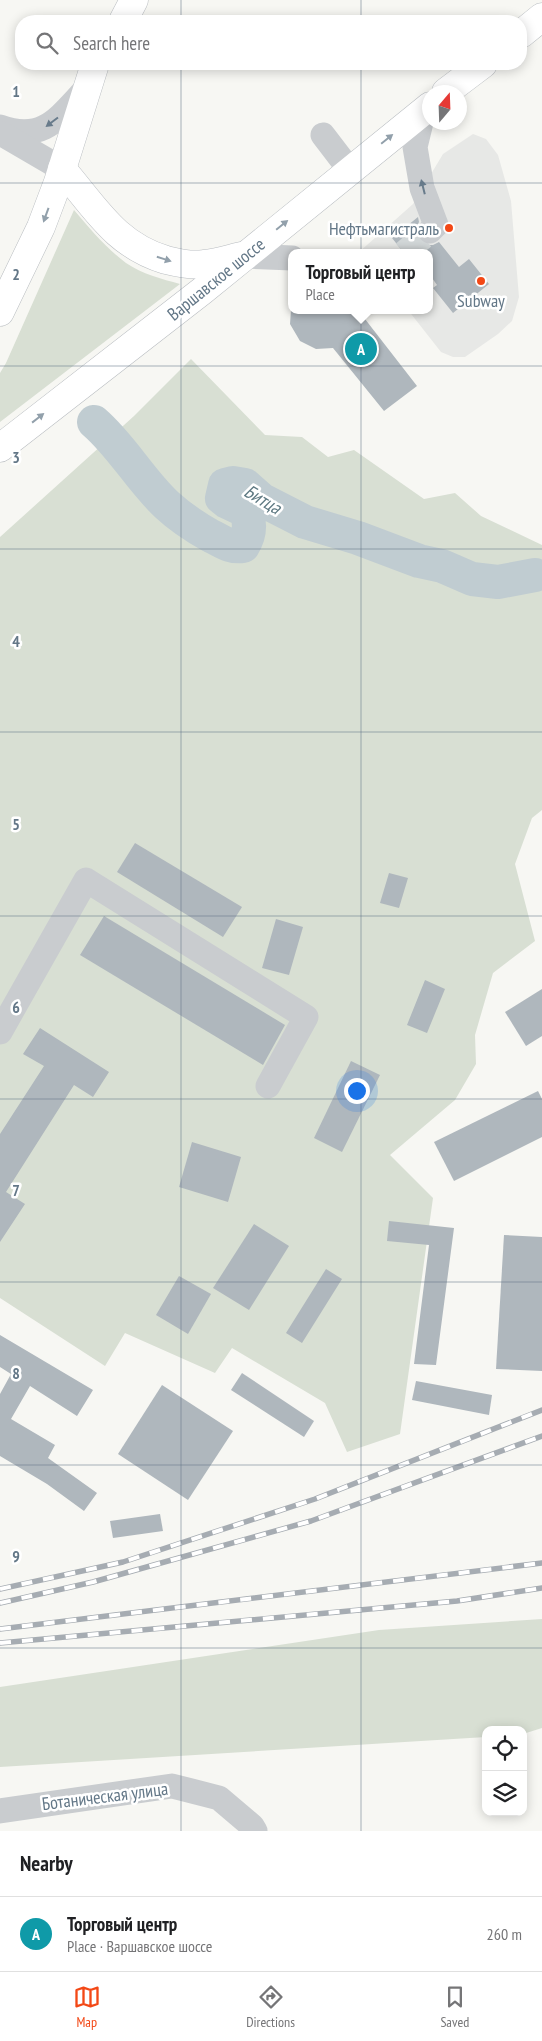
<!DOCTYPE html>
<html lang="en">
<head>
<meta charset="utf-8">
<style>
	:root { --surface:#fff; --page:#f2f2f2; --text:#202124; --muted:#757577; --line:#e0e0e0; --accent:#f34816 }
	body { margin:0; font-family:"PT Sans Narrow",sans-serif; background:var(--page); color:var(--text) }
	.controls { position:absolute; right:15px; bottom:15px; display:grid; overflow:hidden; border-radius:10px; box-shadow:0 2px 12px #0003 }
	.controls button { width:45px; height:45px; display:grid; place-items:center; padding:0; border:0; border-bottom:1px solid var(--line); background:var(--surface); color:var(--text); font:25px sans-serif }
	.compass { position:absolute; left:422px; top:85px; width:45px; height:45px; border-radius:50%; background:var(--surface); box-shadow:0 2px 12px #0003; rotate:19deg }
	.you { position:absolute; left:356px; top:1090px; width:18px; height:18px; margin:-12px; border:4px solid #fff; border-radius:50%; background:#1a73e8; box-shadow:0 0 0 8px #1a73e833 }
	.badge { display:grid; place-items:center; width:32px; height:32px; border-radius:50%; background:var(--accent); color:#fff; font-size:16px; font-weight:700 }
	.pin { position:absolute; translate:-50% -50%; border:2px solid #fff; box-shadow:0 1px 5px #0006 }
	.popup { position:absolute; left:288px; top:249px; width:145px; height:65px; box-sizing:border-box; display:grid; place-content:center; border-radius:10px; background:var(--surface); filter:drop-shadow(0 1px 4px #0005); font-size:16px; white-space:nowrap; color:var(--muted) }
	.popup b { font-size:19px; color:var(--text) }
	.popup::after { content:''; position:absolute; left:50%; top:100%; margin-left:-10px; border:10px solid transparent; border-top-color:var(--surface) }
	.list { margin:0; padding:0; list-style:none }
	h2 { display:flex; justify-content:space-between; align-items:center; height:65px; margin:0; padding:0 20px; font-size:21px }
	h2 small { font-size:16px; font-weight:400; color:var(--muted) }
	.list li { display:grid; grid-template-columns:32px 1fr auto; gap:15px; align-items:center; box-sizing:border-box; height:75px; padding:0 20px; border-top:1px solid var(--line) }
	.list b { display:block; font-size:19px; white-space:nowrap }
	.list p { margin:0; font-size:16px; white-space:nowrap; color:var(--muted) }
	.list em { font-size:16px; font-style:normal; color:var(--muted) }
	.icon { flex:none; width:28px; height:28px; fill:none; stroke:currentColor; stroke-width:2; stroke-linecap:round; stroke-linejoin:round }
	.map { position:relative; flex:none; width:542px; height:1831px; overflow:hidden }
	.search { position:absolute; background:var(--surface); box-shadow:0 2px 12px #0003; left:15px; right:15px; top:15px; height:55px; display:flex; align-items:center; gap:12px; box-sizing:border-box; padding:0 18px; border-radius:20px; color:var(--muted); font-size:19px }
	.sheet { height:140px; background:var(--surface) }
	nav { display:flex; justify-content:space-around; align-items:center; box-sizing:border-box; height:70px; border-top:1px solid var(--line); background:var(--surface); font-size:14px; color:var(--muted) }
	nav a { display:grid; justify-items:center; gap:2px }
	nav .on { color:var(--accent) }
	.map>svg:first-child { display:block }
	.built { fill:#e7e8e6 }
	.green { fill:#d8dfd3 }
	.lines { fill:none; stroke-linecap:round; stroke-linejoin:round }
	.river { stroke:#c0ccd1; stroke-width:34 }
	.building { fill:#afb7bd }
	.minor-tunnel { stroke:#d2d7d8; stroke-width:25; stroke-dasharray:25 12; stroke-linecap:butt }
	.major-casing { stroke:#b9bdc1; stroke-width:29 }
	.minor { stroke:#c9cccf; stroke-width:25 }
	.major { stroke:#fff; stroke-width:28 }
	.rail-casing { stroke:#a6acb2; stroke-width:5.5 }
	.rail { stroke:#fff; stroke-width:4; stroke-dasharray:11; stroke-linecap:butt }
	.oneway { fill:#687b8b }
	.oneway2 { fill:#92a0ab }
	.grid { fill:none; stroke:#637787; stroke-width:1; stroke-opacity:0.55 }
	.poi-dot { fill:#f34816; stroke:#fff; stroke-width:2 }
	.labels { text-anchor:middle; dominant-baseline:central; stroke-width:5; stroke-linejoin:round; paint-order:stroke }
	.poi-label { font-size:18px; fill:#637787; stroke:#fff; text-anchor:end }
	.street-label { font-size:18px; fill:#637787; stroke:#fff }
	.water-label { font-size:19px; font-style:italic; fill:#5f7a83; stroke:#fff }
	.grid-label { font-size:16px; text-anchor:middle; font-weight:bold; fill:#637787; stroke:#fff; stroke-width:5; stroke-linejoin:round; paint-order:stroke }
</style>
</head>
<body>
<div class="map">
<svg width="542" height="1831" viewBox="0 0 542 1831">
	<rect width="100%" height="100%" fill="#f7f7f3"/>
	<polygon class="built" points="473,134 486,139 498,155 511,201 519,297 512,321 498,334 465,357 453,357 441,352 408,310 430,310 430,253 358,253 413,204 443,154"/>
	<g class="green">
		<path d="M74,210C90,229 106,248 126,263C142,274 162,279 180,284L0,422V373L6,363Z"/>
		<polygon points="191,359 265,435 302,437 328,457 354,450 424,499 455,493 481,516 542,545 542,810 532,818 515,864 535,941 493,973 475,1035 476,1064 455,1100 390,1155 433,1198 400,1434 347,1452 325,1403 232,1348 215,1373 125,1333 105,1366 0,1298 0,537 134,416"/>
		<polygon points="542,1619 542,1728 523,1734 523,1730 486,1730 486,1737 0,1767 0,1687 379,1630"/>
	</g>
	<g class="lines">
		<path class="river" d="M94,422C122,446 140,480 167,505C181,518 195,527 211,536C222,541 230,548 243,546C250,535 251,524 246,511L227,502L222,498L225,485L233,483L245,485L262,500L305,522L358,538L419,561L442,566L472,579L498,582L535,575"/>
	</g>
	<g class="building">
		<polygon points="418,217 419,222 416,228 416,234 420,241 427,245 433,245 439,242 459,267 469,259 489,284 453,313 433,288 437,285 430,275 430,253 404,253 392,238"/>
		<polygon points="291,310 358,310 417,386 384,411 333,348 316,349 300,341 290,324"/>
		<polygon points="135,843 242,907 223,937 117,872"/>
		<polygon points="389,873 408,878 399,908 380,903"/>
		<polygon points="104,916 285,1025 263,1065 80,955"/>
		<polygon points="276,919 303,927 289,975 262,968"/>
		<polygon points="425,980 445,989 427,1033 407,1025"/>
		<polygon points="542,989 542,1036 526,1046 505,1012"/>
		<polygon points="40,1028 109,1072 93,1097 74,1085 6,1192 25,1204 0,1242 0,1134 44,1066 23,1054"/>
		<polygon points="351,1061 380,1075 342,1152 314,1138"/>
		<polygon points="538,1091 542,1099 542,1137 454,1181 434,1142"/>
		<polygon points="192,1142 241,1157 228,1202 179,1187"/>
		<polygon points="389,1221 454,1228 436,1365 414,1364 429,1245 387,1241"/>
		<polygon points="254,1224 289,1246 249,1310 213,1288"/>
		<polygon points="504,1235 542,1237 542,1371 496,1369"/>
		<polygon points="326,1269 342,1279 302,1343 286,1333"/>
		<polygon points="179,1276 211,1294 188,1334 156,1315"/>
		<polygon points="0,1335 93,1390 77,1416 30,1386 11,1419 55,1445 48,1458 97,1493 84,1511 47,1484 0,1456 0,1394 11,1374 0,1367"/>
		<polygon points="242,1373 314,1421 304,1437 231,1390"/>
		<polygon points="416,1381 492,1395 489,1415 412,1400"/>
		<polygon points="162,1385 233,1431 188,1500 118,1454"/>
		<polygon points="160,1514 163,1531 113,1538 110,1521"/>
	</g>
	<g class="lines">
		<polyline class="minor-tunnel" points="404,253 430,231"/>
		<defs>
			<g id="major">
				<polyline points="123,21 134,0"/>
				<polyline points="521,34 542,17"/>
				<polyline points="446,92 483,64"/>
				<path d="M62,169C95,207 115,245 166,260C178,263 192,266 204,264C217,263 229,259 242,256"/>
				<polyline points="0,312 41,227 58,182 95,64"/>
				<polyline points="0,448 202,291 430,106"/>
			</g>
		</defs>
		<use href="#major" class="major-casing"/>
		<g class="minor">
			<polyline points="424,110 415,147 422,188 436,225 430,231"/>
			<path d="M0,127C44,143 59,117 87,88"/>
			<polyline points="2,134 62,169"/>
			<polyline points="323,135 349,169"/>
			<polyline points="245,256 292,258"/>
			<polyline points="0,1032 86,880 306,1017 268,1086"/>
			<polyline points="0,1811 172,1786 219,1798 252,1826 255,1831"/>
		</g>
		<use href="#major" class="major"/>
		<defs>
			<g id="rail">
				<polyline points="0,1589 123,1562 315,1499 542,1410"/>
				<polyline points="0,1603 93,1582 311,1521 542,1436"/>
				<polyline points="0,1629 542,1563"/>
				<polyline points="0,1643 457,1601 542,1588"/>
			</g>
		</defs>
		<use href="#rail" class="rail-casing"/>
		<use href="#rail" class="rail"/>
	</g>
	<defs><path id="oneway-solid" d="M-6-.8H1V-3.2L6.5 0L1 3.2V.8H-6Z" transform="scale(1.25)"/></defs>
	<g class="oneway">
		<use href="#oneway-solid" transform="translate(52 122) rotate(143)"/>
		<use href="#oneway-solid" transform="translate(423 187) rotate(-104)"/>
	</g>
	<g class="oneway2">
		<use href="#oneway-solid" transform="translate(387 139) rotate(-39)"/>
		<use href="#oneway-solid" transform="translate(46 215) rotate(110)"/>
		<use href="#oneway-solid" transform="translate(282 225) rotate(-39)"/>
		<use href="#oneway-solid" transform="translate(164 259) rotate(17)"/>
		<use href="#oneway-solid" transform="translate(38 418) rotate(-38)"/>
	</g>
	<path class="grid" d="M181,0V21M361,0V21M181,64V1831M361,64V1831M0,183H542M0,366H542M0,549H542M0,732H542M0,916H542M0,1099H542M0,1282H542M0,1465H542M0,1648H542"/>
	<g class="poi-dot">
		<circle cx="449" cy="228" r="5"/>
		<circle cx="481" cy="281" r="5"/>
	</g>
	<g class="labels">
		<g class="poi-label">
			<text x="439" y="228">Нефтьмагистраль</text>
			<text x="481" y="300" text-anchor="middle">Subway</text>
		</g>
		<g class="street-label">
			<text transform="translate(216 279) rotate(-39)">Варшавское шоссе</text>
			<text transform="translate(105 1796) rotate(-7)">Ботаническая улица</text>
		</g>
		<g class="water-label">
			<text transform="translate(263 499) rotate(31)">Битца</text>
		</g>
	</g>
	<g class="grid-label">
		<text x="16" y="97">1</text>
		<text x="16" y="280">2</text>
		<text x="16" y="463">3</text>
		<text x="16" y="647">4</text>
		<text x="16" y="830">5</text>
		<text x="16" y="1013">6</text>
		<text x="16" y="1196">7</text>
		<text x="16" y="1379">8</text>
		<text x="16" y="1562">9</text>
	</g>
</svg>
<div class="controls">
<button><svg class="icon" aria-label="locate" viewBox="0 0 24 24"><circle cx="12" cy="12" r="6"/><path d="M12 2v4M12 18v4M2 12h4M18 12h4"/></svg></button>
<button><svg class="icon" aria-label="layers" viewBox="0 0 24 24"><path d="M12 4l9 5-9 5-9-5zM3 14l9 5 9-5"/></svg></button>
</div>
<svg class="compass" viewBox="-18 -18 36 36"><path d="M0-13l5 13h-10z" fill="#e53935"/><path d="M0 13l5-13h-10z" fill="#757577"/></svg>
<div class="you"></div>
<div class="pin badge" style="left:361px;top:349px;background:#0f9aa8">A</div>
<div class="popup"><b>Торговый центр</b>Place</div>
<div class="search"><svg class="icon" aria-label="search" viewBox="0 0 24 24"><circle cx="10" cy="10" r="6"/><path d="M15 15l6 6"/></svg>Search here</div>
</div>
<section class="sheet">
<h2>Nearby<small></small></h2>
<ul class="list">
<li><span class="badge" style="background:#0f9aa8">A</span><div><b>Торговый центр</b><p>Place · Варшавское шоссе</p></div><em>260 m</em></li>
</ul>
</section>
<nav>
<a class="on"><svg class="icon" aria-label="map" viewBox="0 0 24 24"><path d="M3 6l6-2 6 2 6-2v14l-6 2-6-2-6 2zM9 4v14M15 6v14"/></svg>Map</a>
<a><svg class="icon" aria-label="directions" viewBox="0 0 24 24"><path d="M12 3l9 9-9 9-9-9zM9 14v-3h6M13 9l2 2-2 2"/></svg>Directions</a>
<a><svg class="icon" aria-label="saved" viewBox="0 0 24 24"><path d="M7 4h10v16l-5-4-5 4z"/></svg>Saved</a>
</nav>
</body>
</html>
